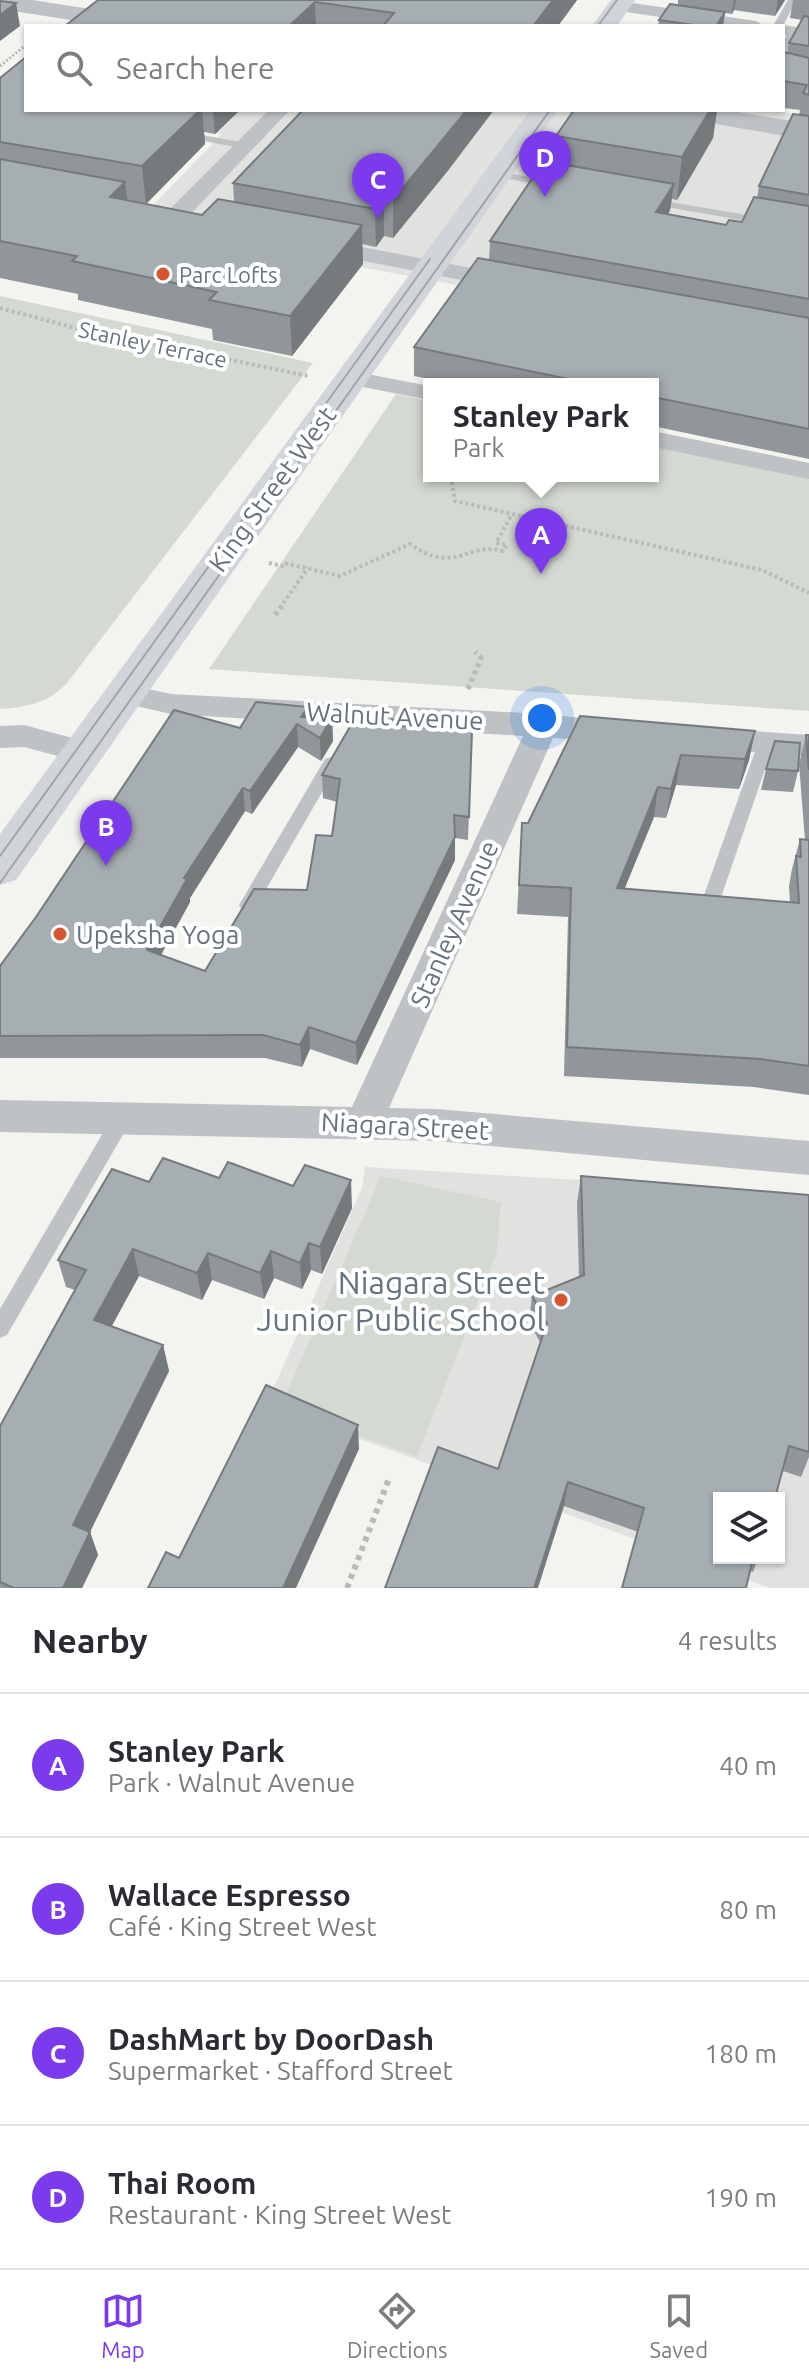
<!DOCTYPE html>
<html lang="en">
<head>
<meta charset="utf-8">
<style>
	:root { --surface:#fff; --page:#f2f2f3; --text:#2b2b33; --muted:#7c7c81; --line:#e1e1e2; --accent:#7c3aed }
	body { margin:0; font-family:Ubuntu,sans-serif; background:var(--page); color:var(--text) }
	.controls { position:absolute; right:24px; bottom:24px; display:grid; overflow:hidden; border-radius:0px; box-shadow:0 2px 6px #0004 }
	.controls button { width:72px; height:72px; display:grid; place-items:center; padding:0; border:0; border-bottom:2px solid var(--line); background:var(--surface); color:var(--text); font:40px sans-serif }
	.you { position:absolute; left:542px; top:718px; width:28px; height:28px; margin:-20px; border:6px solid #fff; border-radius:50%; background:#1a73e8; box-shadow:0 0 0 12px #1a73e833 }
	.badge { display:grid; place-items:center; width:52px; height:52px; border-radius:50%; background:var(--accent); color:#fff; font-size:26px; font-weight:700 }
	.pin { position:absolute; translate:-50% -66px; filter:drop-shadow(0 2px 4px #0008) }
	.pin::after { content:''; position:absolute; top:42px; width:28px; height:24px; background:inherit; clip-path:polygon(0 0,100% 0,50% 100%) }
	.popup { position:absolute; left:423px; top:378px; width:236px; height:104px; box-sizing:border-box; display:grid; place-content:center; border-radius:0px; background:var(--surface); filter:drop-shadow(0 2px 6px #0005); font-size:26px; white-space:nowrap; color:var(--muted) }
	.popup b { font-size:30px; color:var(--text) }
	.popup::after { content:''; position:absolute; left:50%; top:100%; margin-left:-16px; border:16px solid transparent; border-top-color:var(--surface) }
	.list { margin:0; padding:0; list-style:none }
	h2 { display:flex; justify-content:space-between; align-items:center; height:104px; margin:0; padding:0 32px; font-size:34px }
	h2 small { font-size:26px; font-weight:400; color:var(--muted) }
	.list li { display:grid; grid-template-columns:52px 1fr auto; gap:24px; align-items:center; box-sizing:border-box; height:144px; padding:0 32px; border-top:2px solid var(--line) }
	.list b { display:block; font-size:30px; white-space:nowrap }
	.list p { margin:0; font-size:26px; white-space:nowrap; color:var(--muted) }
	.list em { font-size:26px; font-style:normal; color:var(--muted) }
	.icon { flex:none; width:44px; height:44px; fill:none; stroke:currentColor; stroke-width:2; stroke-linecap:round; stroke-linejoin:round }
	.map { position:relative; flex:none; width:809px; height:1588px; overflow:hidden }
	.search { position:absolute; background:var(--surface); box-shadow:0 2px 6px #0004; left:24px; right:24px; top:24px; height:88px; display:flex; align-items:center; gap:20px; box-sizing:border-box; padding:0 28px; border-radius:0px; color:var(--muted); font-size:30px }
	.sheet { height:680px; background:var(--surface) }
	nav { display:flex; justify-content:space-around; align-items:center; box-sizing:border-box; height:112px; border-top:2px solid var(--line); background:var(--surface); font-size:22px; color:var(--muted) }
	nav a { display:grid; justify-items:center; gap:4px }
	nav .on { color:var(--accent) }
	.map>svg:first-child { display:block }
	.built { fill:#e1e2e0; fill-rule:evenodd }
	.green { fill:#d4dad1 }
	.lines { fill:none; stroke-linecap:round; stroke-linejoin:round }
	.path-far3 { stroke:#b8babc; stroke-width:3; stroke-dasharray:2 2; stroke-linecap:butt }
	.path-far2 { stroke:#b8babc; stroke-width:4; stroke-dasharray:3 3; stroke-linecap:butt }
	.path-far1 { stroke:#b8babc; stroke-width:5; stroke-dasharray:4 4; stroke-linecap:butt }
	.path { stroke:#b8babc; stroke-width:6; stroke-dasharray:5 5; stroke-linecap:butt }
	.service { fill:#bfc2c5; fill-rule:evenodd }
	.minor { fill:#bfc2c5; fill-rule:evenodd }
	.tertiary { fill:#bfc2c5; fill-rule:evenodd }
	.secondary { fill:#d1d5d9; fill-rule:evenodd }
	.tram { stroke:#a0a5a9; stroke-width:2 }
	.wall { fill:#909699 }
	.shaded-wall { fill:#757a7d }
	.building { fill:#a7aeb2; stroke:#757a7d; stroke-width:2 }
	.poi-dot { fill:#d4552f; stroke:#fff; stroke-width:3 }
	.labels { text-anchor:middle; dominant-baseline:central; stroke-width:8; stroke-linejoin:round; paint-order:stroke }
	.far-poi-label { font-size:22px; fill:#65737e; stroke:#fff; text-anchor:start }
	.far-street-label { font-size:22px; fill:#65737e; stroke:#fff }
	.street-label { font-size:26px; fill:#65737e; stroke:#fff }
	.poi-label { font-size:26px; fill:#65737e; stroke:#fff; text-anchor:start }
	.near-poi-label { font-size:32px; fill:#65737e; stroke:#fff; text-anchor:end }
</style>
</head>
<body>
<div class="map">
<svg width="809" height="1588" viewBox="0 0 809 1588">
	<rect width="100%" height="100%" fill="#f3f3f0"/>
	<g class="built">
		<polygon points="89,110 772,110 809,116 809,249 468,287 134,225 222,134"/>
		<path d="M365,1167L809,1194V1588H770L266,1405L362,1188ZM719,1498H779V1558H719Z"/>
	</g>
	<g class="green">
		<path d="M0,296L313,363L67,683C48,703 27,707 0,709Z"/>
		<polygon points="396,394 429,401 429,476 653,476 653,447 809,478 809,711 209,669"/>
		<polygon points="381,1176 501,1202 497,1252 417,1457 281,1406"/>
	</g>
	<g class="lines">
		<polyline class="path-far3" points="0,66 26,45"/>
		<g class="path-far2">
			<polyline points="0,308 72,327 308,376"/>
			<polyline points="451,476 455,501 762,570 809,593"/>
			<path d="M269,563L282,566L284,563L340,576L410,544C456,576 467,541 503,551L507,545L496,543L512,514"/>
			<polyline points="280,608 308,568"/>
		</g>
		<g class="path-far1">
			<polyline points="275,615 282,606"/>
			<polyline points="468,689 481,658 475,652"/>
		</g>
		<polyline class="path" points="347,1588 390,1476"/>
		<g class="service">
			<polygon points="788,0 796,0 783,26 773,26"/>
			<polygon points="791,29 799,31 786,52 783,53 783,42"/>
			<polygon points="186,132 246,143 251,146 246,149 182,137 181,135"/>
			<polygon points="497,171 551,181 556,184 551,187 493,176 493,172"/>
			<polygon points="653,199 764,218 769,221 764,224 649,204 648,202"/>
			<polygon points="766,738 774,743 716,912 713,917 701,917 698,912 758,743"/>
			<polygon points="331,757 339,763 254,910 242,910 239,905 242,900 325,759"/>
			<polygon points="121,1112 128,1114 130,1120 128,1126 7,1335 0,1338 0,1309 114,1114"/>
		</g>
		<g class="minor">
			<polygon points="619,1 756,21 765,26 719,26 613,10 610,6 613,2"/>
			<polygon points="783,25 809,29 809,39 783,35 783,26 777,26"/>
			<polygon points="269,110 290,110 182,223 166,223 163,218 166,213"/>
			<polygon points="321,239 507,275 515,277 518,282 515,287 507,289 313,251 310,246"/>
			<polygon points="352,371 429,386 429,400 343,383 340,378 343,373"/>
			<polygon points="653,431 809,463 809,479 653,447"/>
			<polygon points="125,684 171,694 543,714 630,723 634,731 630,739 619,742 553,738 389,1108 436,1109 809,1141 809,1175 436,1141 0,1132 0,1100 352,1107 523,736 171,714 114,701 110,694 114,687"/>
			<polygon points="24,725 95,744 100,752 95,760 84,763 24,747 0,748 0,726"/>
			<polygon points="710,728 809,735 809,757 699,747 694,739 699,731"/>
		</g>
		<g class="tertiary">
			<polygon points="0,0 32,0 155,19 163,21 167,26 109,26 0,9"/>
			<polygon points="667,110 726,110 809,124 809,140 680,118 671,115"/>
		</g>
		<g class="secondary">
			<polygon points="611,0 635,0 617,26 592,26"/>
			<polygon points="530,110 558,110 16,880 0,885 0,834"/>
		</g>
		<g class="tram">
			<polyline points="598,26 617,0"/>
			<polyline points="0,856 430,259"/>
			<polyline points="0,883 550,110"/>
		</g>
	</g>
	<g class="wall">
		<polygon points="98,0 577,0 558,26 65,26"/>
		<polygon points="678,0 785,0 775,16 734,10 732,14 725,13 723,26 658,26 659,20 678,5"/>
		<polygon points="793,0 809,0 809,459 653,426 653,384 453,384 414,376 414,347 489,260 490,241 554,163 556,136 574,110 717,110 713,138 677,200 672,199 670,210 668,215 726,225 742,222 757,198 759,186 799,115 800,110 783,108 783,54 787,53 789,43 802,20 790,18"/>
		<polygon points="0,78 26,110 240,110 215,134 204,132 205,144 146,204 202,215 234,202 233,183 450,168 393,238 384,236 376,247 362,244 363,264 292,356 213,340 212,329 78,300 78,294 0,278"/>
		<polygon points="580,716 755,731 749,760 739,789 676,785 666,818 654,817 624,889 790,903 789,886 792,869 800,839 805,840 799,764 806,735 809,735 809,1095 754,1087 564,1076 568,917 517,914 522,823 528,823"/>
		<polygon points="309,717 332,718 333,741 321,761 298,747 252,814 245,811 190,898 190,902 161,955 205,971 307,890 332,836 337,802 323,798 322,775 401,720 401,726 472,730 468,840 455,838 455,860 357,1065 310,1049 302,1067 265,1058 0,1058 0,966 240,728"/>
		<polygon points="766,769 798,771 793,792 761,790"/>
		<polygon points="581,1176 809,1195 809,1457 801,1477 783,1471 719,1558 758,1558 753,1572 564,1506 498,1469 540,1342 529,1322 532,1296 579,1277 577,1203"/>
		<polygon points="219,1178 352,1208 322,1274 311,1270 302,1289 274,1278 264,1299 212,1280 202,1300 139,1276 112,1326 163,1345 169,1371 90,1532 98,1555 82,1588 0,1588 0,1426 75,1290 66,1287 58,1260 149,1182"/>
	</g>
	<g class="shaded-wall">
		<polygon points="553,0 577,0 558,26 533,26"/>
		<polygon points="734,0 736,0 734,10 732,14"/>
		<polygon points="778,0 785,0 775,16"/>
		<polygon points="315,2 316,26 289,26"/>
		<polygon points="16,3 20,26 0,41 0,15"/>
		<polygon points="725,12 723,26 716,26"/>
		<polygon points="200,110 202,110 205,144 146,204 142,166"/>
		<polygon points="213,110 240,110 215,134"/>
		<polygon points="467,110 494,110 450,168 393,238 393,200"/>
		<polygon points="710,110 717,110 713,138 677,200 682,157"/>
		<polygon points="125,182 130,220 110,197"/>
		<polygon points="674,184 670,210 653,240 656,212"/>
		<polygon points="384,198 384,236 376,247 375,209"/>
		<polygon points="362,225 363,264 292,356 290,316"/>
		<polygon points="308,707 310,730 301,717"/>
		<polygon points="332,718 333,741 321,761 320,738"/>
		<polygon points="297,724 298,747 252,814 250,791"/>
		<polygon points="755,731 749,760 739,789 745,759"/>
		<polygon points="681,755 676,785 666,818 671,789"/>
		<polygon points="658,787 654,817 613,917 617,888"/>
		<polygon points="243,788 245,811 190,898 190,902 151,973 147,950 184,878"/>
		<polygon points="455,837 455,860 357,1065 356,1043"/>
		<polygon points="309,1027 310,1049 302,1067 300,1045"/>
		<polygon points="351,1180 352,1208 322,1274 320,1247"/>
		<polygon points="309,1243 311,1270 302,1289 300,1263"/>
		<polygon points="133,1249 139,1276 101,1345 94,1320"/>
		<polygon points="271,1251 274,1278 264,1299 260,1273"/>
		<polygon points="208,1253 212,1280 202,1300 197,1273"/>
		<polygon points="163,1345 169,1371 82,1548 73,1525"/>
		<polygon points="358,1425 359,1449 296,1588 283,1588"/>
		<polygon points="568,1482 564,1506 538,1588 534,1588"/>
		<polygon points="90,1532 98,1555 82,1588 63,1588"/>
	</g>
	<g class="building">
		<polygon points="98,0 553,0 533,26 383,26 394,13 315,2 289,26 65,26"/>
		<polygon points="0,1 16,3 0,15"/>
		<polygon points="670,4 725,12 716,26 701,26 659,20"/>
		<polygon points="804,16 809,17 809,46 789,43"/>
		<polygon points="784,52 809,58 809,95 803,93 807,85 783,81 783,54"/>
		<polygon points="26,57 26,110 200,110 142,166 0,142 0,78"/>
		<polygon points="303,110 467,110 393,200 384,198 375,209 233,183"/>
		<polygon points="574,110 710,110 682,157 556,136"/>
		<polygon points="793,114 809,116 809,195 759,186"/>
		<polygon points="0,159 125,182 110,197 202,215 218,199 362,225 290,316 209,300 217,292 72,261 77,256 0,241"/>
		<polygon points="544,161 674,184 656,212 726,225 729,220 742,222 754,197 809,206 809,299 490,241"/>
		<polygon points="478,258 809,318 809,429 653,397 653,384 592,384 414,347"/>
		<polygon points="256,702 308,707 301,717 332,718 320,738 297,724 250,791 243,788 184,878 187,879 147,950 205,971 254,889 307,890 316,835 332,836 340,779 322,775 355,718 401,720 400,726 472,730 469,817 454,815 455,837 356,1043 309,1027 300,1045 263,1035 0,1036 0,966 36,917 174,710 240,728"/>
		<polygon points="580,716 755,731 745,759 681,755 671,789 658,787 617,888 799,903 796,856 801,857 800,839 809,840 809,1066 761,1059 567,1047 571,888 519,885 522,823 528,823"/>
		<polygon points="806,735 809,735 809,770"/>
		<polygon points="775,741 800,743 798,771 766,769"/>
		<polygon points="163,1158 219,1178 228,1162 293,1186 305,1165 351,1180 320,1247 309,1243 300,1263 271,1251 260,1273 208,1253 197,1273 133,1249 94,1320 163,1345 73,1525 90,1532 63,1588 14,1588 0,1582 0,1426 86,1270 58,1260 112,1169 149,1182"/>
		<polygon points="581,1176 809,1195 809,1452 789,1446 775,1498 719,1498 719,1558 753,1558 746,1588 622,1588 644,1508 568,1482 534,1588 385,1588 438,1447 498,1469 547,1323 532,1296 584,1275"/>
		<polygon points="266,1385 358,1425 283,1588 148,1588 166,1552 179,1558"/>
	</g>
	<g class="poi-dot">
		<circle cx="163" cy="274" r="8"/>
		<circle cx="60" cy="934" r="8"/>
		<circle cx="561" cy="1300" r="8"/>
	</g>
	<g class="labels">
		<g class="far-poi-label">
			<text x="179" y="274">Parc Lofts</text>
		</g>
		<g class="far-street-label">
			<text transform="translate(153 344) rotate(12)">Stanley Terrace</text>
		</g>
		<g class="street-label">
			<text transform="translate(272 489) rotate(-54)">King Street West</text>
			<text transform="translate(395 716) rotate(3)">Walnut Avenue</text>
			<text transform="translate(454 924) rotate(-66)">Stanley Avenue</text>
			<text transform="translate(405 1126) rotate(3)">Niagara Street</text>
		</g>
		<g class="poi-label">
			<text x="76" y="934">Upeksha Yoga</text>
		</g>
		<g class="near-poi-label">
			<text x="545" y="1282">Niagara Street<tspan x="545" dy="37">Junior Public School</tspan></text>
		</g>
	</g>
</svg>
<div class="controls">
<button><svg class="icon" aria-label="layers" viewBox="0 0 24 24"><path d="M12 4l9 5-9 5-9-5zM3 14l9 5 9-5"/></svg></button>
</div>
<div class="you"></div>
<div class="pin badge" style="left:541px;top:574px">A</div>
<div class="popup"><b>Stanley Park</b>Park</div>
<div class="pin badge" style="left:106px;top:866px">B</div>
<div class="pin badge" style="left:378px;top:219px">C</div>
<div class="pin badge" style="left:545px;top:197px">D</div>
<div class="search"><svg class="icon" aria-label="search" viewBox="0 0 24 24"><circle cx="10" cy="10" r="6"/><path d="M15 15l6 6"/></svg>Search here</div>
</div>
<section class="sheet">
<h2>Nearby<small>4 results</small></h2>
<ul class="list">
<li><span class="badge">A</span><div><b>Stanley Park</b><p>Park · Walnut Avenue</p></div><em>40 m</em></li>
<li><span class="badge">B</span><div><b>Wallace Espresso</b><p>Café · King Street West</p></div><em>80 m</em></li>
<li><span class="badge">C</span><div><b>DashMart by DoorDash</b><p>Supermarket · Stafford Street</p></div><em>180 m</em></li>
<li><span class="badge">D</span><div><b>Thai Room</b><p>Restaurant · King Street West</p></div><em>190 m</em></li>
</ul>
</section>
<nav>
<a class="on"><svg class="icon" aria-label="map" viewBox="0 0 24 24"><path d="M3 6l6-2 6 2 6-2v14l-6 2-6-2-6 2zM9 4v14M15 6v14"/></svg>Map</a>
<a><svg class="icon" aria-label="directions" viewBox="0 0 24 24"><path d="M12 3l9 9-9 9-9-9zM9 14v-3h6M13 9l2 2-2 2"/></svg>Directions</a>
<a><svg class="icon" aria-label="saved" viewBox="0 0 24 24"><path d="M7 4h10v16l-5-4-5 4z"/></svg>Saved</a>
</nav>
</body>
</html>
